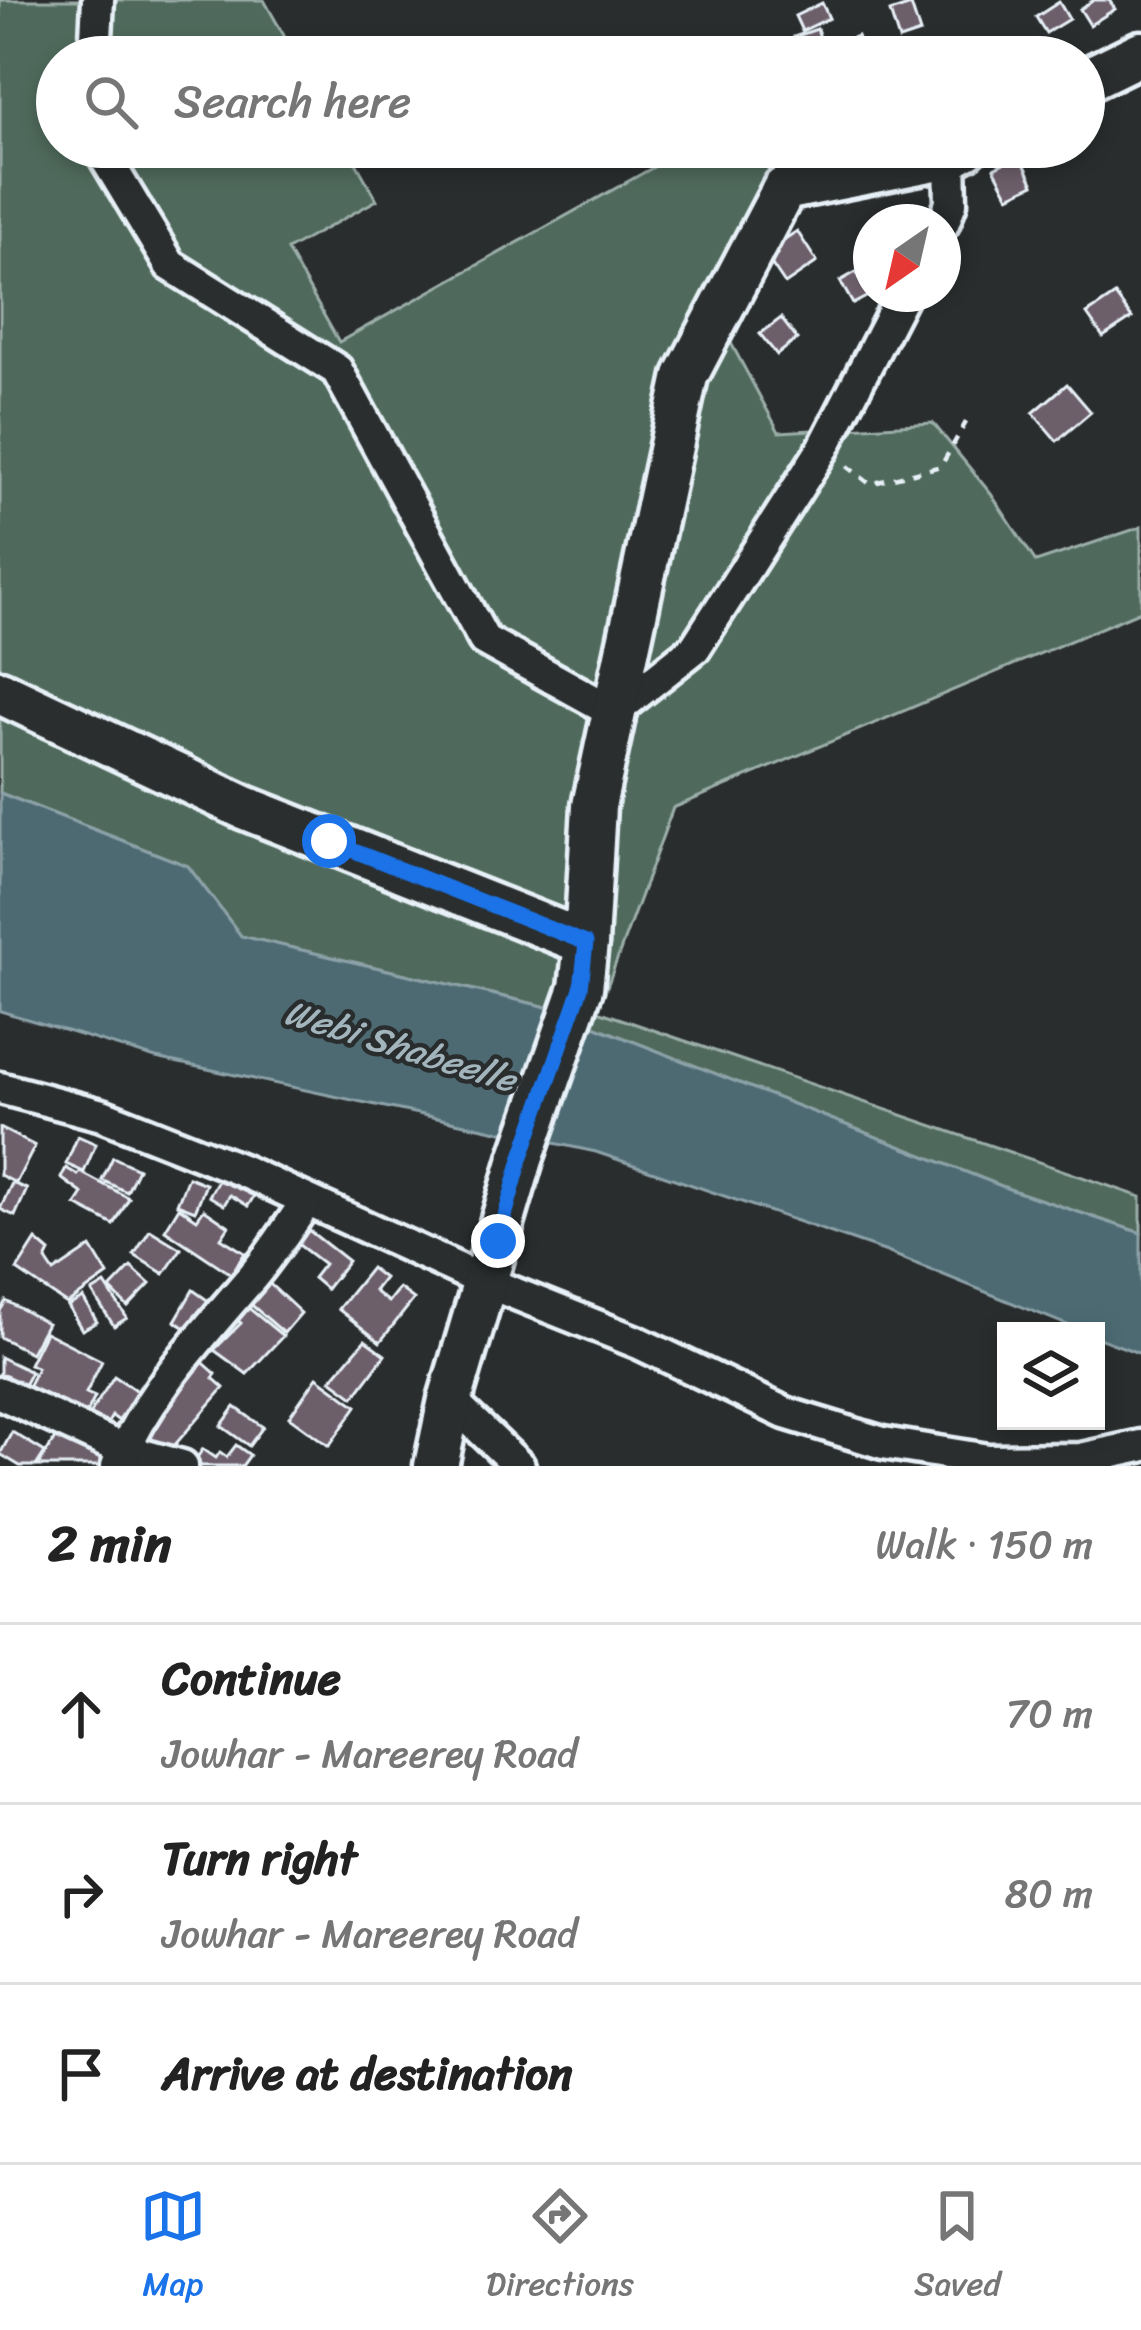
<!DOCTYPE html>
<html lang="en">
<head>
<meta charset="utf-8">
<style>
	:root { --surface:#fff; --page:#f2f2f2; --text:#222; --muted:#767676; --line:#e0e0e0; --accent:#1a73e8 }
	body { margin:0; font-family:Sriracha,sans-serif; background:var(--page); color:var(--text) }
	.controls { position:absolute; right:36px; bottom:36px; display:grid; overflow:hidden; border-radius:0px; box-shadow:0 6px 18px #0003 }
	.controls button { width:108px; height:108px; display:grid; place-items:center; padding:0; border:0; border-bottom:3px solid var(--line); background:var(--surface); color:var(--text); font:60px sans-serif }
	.compass { position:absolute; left:853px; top:204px; width:108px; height:108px; border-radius:50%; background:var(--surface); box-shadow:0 6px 18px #0003; rotate:214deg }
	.stop { position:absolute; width:36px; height:36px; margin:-27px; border:9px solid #1a73e8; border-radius:50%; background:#fff }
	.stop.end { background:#1a73e8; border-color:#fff; box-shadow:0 3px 12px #0008 }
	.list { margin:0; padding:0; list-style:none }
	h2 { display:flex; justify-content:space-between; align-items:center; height:156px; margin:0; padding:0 48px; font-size:51px }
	h2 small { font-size:39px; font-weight:400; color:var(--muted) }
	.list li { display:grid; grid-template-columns:78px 1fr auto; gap:36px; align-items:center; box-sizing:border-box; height:180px; padding:0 48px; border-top:3px solid var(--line) }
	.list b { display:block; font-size:45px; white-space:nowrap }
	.list p { margin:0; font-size:39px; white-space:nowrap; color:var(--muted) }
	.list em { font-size:39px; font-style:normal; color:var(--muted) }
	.icon { flex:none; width:66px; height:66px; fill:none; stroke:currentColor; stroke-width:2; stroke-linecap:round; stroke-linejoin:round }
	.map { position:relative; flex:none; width:1141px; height:1466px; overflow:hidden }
	.search { position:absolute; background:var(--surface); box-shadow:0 6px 18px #0003; left:36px; right:36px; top:36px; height:132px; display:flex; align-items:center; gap:30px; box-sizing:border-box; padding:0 42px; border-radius:66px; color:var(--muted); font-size:45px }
	.sheet { height:696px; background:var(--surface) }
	nav { display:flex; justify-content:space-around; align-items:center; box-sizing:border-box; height:168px; border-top:3px solid var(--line); background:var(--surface); font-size:33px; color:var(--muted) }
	nav a { display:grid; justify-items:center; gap:6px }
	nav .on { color:var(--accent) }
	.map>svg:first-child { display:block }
	.green { fill:#506b5b; stroke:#9caeaa; stroke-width:3 }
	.water { fill:#4e6b73; stroke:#8ca1a8; stroke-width:3 }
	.building { fill:#6d5e6a; stroke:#e8f1f8; stroke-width:3 }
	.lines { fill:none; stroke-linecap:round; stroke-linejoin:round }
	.street-casing { stroke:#e8f1f8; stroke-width:39 }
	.secondary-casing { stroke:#e8f1f8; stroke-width:51 }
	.path { stroke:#e8f1f8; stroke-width:4.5; stroke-dasharray:9 9; stroke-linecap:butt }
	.street { stroke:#2a2d2e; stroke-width:30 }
	.secondary { stroke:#2a2d2e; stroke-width:42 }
	.route { stroke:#1a73e8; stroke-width:15 }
	.labels { text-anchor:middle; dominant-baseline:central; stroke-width:9; stroke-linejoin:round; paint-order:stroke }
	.water-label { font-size:36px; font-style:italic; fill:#a3b5bc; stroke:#2a2d2e }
</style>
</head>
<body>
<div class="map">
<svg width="1141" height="1466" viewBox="0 0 1141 1466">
	<rect width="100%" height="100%" fill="#2a2d2e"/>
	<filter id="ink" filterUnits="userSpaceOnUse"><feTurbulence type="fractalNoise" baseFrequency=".00833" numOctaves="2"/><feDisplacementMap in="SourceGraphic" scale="24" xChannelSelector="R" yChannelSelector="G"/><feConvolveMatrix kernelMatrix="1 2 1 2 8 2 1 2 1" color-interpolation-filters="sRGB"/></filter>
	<g filter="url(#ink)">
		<polygon class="green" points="0,0 264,0 296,57 57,57 57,147 347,147 377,200 287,250 339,342 690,147 781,147 807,194 731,343 779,432 933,423 991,494 1036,562 1141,527 1141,611 673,808 598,1011 1141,1197 1141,1233 1009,1189 543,1006 241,936 188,866 0,793"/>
		<polygon class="water" points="0,793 188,866 241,936 543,1006 1009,1189 1141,1233 1141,1354 1096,1337 1096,1331 1082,1331 887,1252 596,1152 156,1058 0,1011"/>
		<g class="building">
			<polygon points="1094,0 1109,0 1115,9 1090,25 1080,9"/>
			<polygon points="1059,2 1069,19 1046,33 1036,17"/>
			<polygon points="822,3 829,18 802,31 795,16"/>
			<polygon points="911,5 920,33 899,40 890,12"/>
			<polygon points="817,29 822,43 799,51 794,37"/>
			<polygon points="857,36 864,55 834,57 830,47"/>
			<polygon points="1020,155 1034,184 1009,196 994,168"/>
			<polygon points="797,231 817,262 785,284 764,253"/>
			<polygon points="856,272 870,295 853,304 840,281"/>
			<polygon points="1115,295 1132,318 1103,337 1087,314"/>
			<polygon points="781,318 797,339 777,355 760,334"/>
			<polygon points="1067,384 1091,412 1057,441 1033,413"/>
			<polygon points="0,1128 35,1146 16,1183 0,1175"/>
			<polygon points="78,1136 96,1144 84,1172 66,1164"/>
			<polygon points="113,1157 138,1169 127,1192 102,1180"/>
			<polygon points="66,1168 78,1175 80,1172 129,1198 114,1225 76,1205 83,1194 61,1178"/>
			<polygon points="188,1177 206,1184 195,1211 177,1204"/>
			<polygon points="220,1177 254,1196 248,1206 230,1195 224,1205 209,1196"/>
			<polygon points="12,1183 27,1189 15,1216 0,1209"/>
			<polygon points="179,1207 197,1219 204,1209 229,1226 221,1238 245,1253 231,1274 165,1230"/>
			<polygon points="302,1225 348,1261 326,1289 313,1278 324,1264 291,1239"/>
			<polygon points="150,1230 181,1249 164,1274 134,1255"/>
			<polygon points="36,1240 50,1252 46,1260 54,1272 91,1247 108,1275 67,1304 17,1270"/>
			<polygon points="131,1267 150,1284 128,1307 110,1289"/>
			<polygon points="371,1268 384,1278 374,1291 388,1302 399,1288 414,1299 380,1342 338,1309"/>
			<polygon points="258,1273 301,1313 284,1333 241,1296"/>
			<polygon points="105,1284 127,1318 114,1326 92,1292"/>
			<polygon points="193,1290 213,1304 193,1333 175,1321"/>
			<polygon points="234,1296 283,1336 247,1374 214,1350 241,1323 224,1309"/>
			<polygon points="83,1298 97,1322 82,1330 68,1306"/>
			<polygon points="6,1301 47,1323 31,1353 0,1337 0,1311"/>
			<polygon points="45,1332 102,1361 86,1393 95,1397 82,1423 25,1394 37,1368 29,1364"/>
			<polygon points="365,1340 385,1355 354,1397 331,1380"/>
			<polygon points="0,1357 31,1372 21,1391 0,1381"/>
			<polygon points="197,1357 216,1374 213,1378 224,1388 167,1454 136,1427"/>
			<polygon points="114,1376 148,1398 129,1428 112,1416 102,1433 85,1422"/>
			<polygon points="317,1377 357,1406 329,1446 289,1417"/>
			<polygon points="235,1407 263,1427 249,1446 221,1426"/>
			<polygon points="63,1425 109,1455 103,1466 38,1466"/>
			<polygon points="12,1432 45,1452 36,1466 20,1466 0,1454"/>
			<polygon points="236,1445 250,1455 242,1466 191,1466 203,1449 216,1458 220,1452 227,1457"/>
		</g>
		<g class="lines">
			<defs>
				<g id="street">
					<polyline points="95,57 98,0"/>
					<polyline points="99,147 170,265 337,370 484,640 614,712 695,648 824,447 903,294"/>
					<polyline points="943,224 951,203 950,156"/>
					<polyline points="0,1088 102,1115 241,1170 486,1282 639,1343 785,1413 883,1443 988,1460 1081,1459 1141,1446"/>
					<polyline points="0,1393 124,1450 182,1466"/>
					<polyline points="450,1400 519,1466"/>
					<path d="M117,1466C147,1395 197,1341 246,1284C269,1259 287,1229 307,1201"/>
				</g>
				<g id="secondary">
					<polyline points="1084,81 1141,53"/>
					<polyline points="0,692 243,807 586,943"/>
					<polyline points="436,1466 450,1400 521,1159 581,988 586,943 594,806 686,376 784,189 950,156 966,147"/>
				</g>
			</defs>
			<use href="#street" class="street-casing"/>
			<use href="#secondary" class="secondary-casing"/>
			<polyline class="path" points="847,466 870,484 941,466 969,417"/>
			<use href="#street" class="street"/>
			<use href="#secondary" class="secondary"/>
		</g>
	</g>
	<g class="lines" filter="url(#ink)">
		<polyline class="route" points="329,841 586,943 581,988 521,1159 498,1241"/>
	</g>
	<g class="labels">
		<g class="water-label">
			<text transform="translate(400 1046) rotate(17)">Webi Shabeelle</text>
		</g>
	</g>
</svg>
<div class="controls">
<button><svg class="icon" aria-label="layers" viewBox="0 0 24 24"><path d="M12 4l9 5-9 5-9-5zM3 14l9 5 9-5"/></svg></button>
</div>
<svg class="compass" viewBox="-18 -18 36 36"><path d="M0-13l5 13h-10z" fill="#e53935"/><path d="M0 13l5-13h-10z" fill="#767676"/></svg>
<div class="stop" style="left:329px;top:841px"></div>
<div class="stop end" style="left:498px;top:1241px"></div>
<div class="search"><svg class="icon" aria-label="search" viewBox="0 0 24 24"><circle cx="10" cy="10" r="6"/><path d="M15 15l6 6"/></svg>Search here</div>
</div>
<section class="sheet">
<h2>2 min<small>Walk · 150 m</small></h2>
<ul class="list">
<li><svg class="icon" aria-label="ahead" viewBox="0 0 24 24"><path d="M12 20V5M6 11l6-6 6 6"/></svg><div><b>Continue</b><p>Jowhar - Mareerey Road</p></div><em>70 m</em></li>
<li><svg class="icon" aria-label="right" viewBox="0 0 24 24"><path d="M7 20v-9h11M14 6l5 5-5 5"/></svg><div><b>Turn right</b><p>Jowhar - Mareerey Road</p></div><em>80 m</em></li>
<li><svg class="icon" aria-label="arrive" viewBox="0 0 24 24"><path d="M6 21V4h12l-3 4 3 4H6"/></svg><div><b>Arrive at destination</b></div></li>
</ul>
</section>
<nav>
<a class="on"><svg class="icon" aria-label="map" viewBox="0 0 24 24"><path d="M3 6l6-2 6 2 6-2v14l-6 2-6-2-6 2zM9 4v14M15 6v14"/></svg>Map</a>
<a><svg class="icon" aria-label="directions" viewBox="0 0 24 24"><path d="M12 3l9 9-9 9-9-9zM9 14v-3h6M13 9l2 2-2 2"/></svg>Directions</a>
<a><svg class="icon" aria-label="saved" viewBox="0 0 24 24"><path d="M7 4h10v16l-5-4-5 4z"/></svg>Saved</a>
</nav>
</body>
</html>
